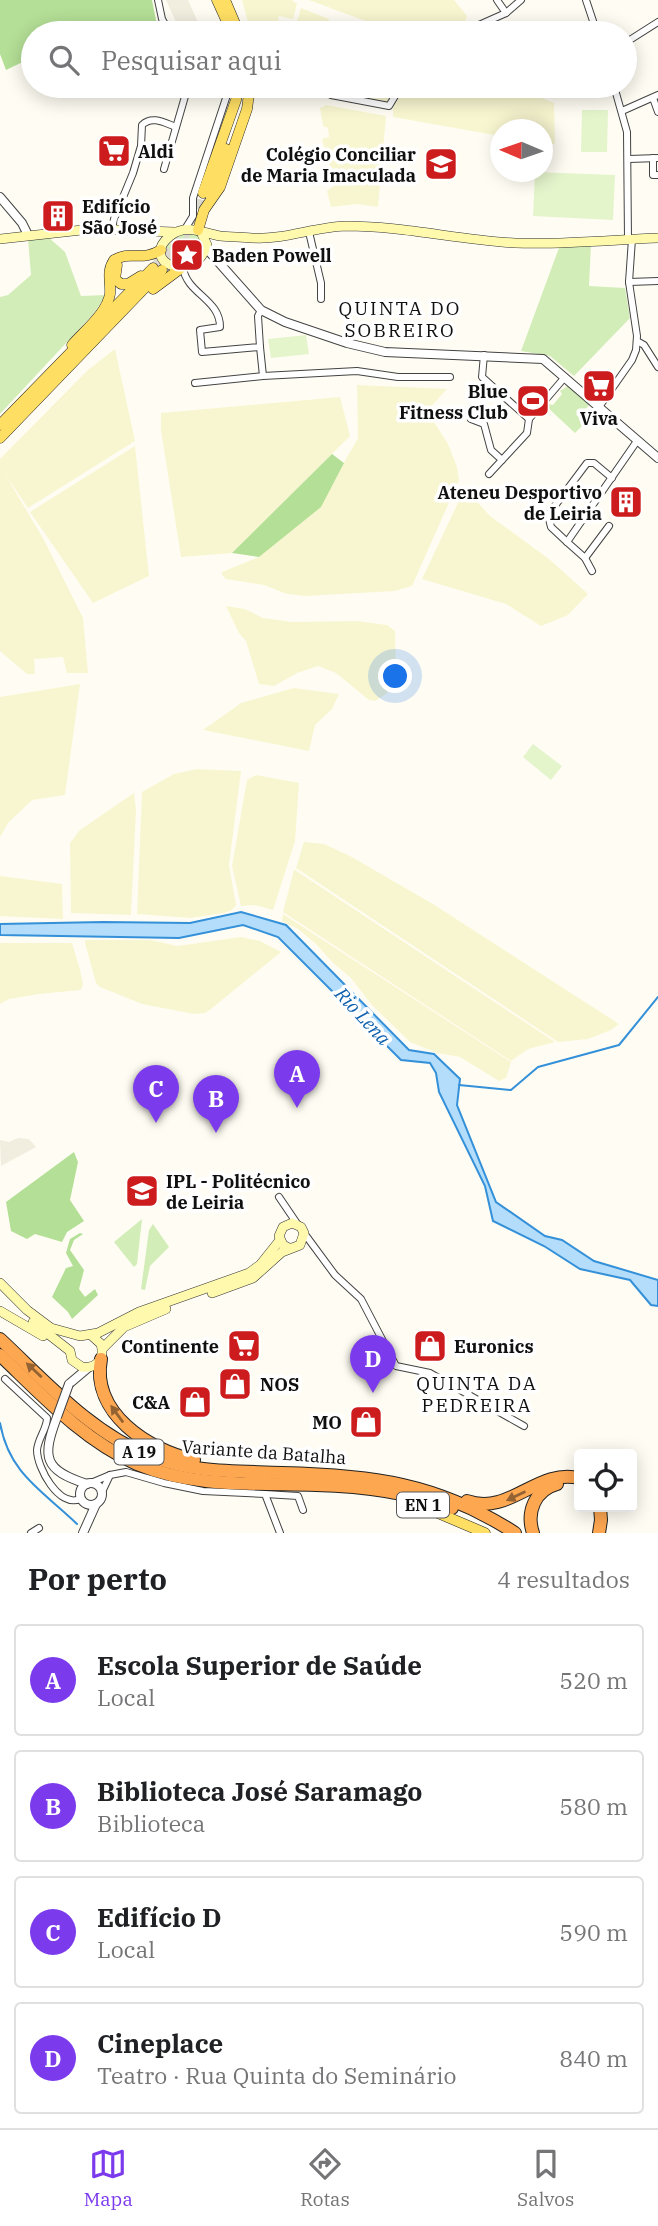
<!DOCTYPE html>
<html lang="pt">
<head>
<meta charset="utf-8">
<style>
	:root { --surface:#fff; --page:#f6f6f6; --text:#202124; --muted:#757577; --line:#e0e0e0; --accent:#7c3aed }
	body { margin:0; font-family:"IBM Plex Serif",serif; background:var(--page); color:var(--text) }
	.controls { position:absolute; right:21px; bottom:21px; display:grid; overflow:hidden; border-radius:7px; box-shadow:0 4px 18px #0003 }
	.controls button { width:63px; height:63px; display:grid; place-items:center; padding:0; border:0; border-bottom:2px solid var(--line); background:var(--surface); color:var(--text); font:35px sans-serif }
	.compass { position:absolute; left:490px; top:119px; width:63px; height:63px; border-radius:50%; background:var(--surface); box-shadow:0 4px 18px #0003; rotate:272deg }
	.you { position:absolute; left:396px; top:677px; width:24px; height:24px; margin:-18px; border:5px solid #fff; border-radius:50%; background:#1a73e8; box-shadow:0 0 0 10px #1a73e833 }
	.badge { display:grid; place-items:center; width:46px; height:46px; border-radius:50%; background:var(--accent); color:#fff; font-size:23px; font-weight:700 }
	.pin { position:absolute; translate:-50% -58px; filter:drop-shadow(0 2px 4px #0008) }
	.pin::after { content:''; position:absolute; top:37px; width:24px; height:21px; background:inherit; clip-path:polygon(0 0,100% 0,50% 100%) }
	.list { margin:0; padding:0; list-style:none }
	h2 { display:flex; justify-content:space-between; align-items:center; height:91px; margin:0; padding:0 28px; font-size:30px }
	h2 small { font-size:23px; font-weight:400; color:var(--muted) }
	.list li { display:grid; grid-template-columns:46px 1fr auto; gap:21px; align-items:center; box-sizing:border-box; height:112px; margin:0 14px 14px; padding:0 14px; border:2px solid var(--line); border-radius:7px }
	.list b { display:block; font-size:26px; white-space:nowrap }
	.list p { margin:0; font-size:23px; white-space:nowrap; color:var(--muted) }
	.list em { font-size:23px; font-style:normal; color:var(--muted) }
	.icon { flex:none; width:38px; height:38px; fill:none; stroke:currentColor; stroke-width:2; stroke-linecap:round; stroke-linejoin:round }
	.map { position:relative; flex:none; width:658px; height:1533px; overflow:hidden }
	.search { position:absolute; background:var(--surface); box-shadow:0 4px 18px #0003; left:21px; right:21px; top:21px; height:77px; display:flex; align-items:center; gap:18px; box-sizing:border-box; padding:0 24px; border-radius:38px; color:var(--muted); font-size:26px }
	.sheet { height:595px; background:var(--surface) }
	nav { display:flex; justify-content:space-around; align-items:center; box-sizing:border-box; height:98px; border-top:2px solid var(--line); background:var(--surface); font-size:19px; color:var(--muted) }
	nav a { display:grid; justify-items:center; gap:4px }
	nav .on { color:var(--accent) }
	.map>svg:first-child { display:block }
	.farmland { fill:#f8f6d0 }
	.green { fill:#d2edb8 }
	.forest { fill:#b4df96 }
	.pitch { fill:#e4f4cb }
	.plaza { fill:#f1eddf }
	.water { fill:#b3ddfb; stroke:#3490d8; stroke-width:2 }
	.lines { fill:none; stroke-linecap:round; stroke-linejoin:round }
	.stream { stroke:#3490d8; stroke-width:2 }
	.primary-tunnel { stroke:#dbd9d1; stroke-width:10; stroke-dasharray:10 5; stroke-linecap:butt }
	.minor-casing { stroke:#434343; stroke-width:8 }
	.tertiary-casing { stroke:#434343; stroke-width:10 }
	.secondary-casing { stroke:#323232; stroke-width:10 }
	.primary-casing { stroke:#212121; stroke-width:11 }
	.motorway-casing { stroke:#212121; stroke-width:14 }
	.minor { stroke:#fff; stroke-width:6 }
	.tertiary { stroke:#fff; stroke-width:8 }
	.secondary { stroke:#fff9ae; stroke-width:9 }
	.primary { stroke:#ffdf63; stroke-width:10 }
	.motorway { stroke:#fea751; stroke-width:12 }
	.tertiary-bridge-casing { stroke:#434343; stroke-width:10; stroke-linecap:butt }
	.tertiary-bridge { stroke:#fff; stroke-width:8 }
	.oneway { fill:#936334 }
	.labels { text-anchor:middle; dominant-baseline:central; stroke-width:7; stroke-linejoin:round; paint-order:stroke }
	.shield { fill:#fff; stroke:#585858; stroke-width:2 }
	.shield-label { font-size:16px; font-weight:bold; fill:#101010 }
	.poi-label { font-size:18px; font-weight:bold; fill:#101010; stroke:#fff; text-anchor:start }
	.street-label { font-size:18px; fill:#101010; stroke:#fff }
	.neighbourhood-label { font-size:19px; letter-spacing:2px; fill:#101010; stroke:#fff }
	.water-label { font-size:19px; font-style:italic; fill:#0e61ad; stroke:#fff }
</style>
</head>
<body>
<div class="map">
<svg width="658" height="1533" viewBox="0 0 658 1533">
	<rect width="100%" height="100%" fill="#fffdf3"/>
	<g class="farmland">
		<polygon points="242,0 292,0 297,4 293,19 279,16 276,33 257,33 248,22"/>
		<polygon points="309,0 454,0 467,16 464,25 466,28 456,33 384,33 379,26"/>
		<polygon points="301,8 329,19 325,33 294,33"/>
		<polygon points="339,86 399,86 395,96 386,104 336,93 334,89"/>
		<polygon points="406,86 529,86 532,94 554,103 555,144 543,143 542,130 500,130 500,136 393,117 393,107"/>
		<polygon points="326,105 386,116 378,207 357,204 331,207 327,191 335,185 322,139 329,137 328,128 323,126 320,108"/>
		<polygon points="115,349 135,441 28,508 5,474 44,540 83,618 88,673 67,673 63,657 34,659 35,674 27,674 0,651 0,459 88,370"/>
		<polygon points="357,385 447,389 427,411 448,444 457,467 459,480 412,586 395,591 306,596 287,594 264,585 226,579 222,575 222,572 259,557 338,473 358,438"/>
		<polygon points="340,397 350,436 232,553 181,557 161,430 161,413"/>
		<polygon points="135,446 149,576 93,603 30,512"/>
		<polygon points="465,488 490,516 549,559 588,594 568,615 541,626 506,604 422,579"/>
		<polygon points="226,606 245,609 263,618 292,622 357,621 387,625 395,631 396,676 386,694 375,701 369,700 336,673 318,666 297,673 274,686 259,684 246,641 239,633"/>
		<polygon points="80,684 65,795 32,800 8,823 0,837 0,697"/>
		<polygon points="294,688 339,694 332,709 315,725 309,751 203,730 241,703"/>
		<polygon points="197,769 241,771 229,865 236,905 232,910 224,913 191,918 137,914 142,792 174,774"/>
		<polygon points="256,775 299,783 295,841 273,910 255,905 241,906 232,866 247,780"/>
		<polygon points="134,793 136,810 131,915 71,913 70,843 80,830"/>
		<polygon points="304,842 324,844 350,856 433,904 619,1024 611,1030 588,1039 558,1042 296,868"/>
		<polygon points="294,870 295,870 555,1042 528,1049 511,1061 283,912"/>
		<polygon points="0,876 62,884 63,919 0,916"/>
		<polygon points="283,914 511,1062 506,1078 499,1081 460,1057 437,1053 410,1042 371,1004 351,978 332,962 316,944 298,929 282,921"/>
		<polygon points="241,937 260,941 281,952 211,1009 205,1013 194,1014 142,1004 100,987 96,983 85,943 85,940 151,940 177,946"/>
		<polygon points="0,943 72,943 80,970 83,984 81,990 39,994 9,999 0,1004"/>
	</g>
	<g class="green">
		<path d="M183,233L196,234C211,250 191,260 176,264L167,258L166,247Z"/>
		<polygon points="48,237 65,252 81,296 106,295 94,313 0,414 0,297 8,295 31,275 28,239"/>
		<polygon points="591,244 589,286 625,288 630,318 574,376 550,356 521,351 560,245"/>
		<polygon points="568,386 589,405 585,410 592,416 575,433 546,406 549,404 553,405 562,394 560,391"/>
		<polygon points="142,1219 137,1264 134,1267 114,1242"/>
		<polygon points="153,1224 169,1247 150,1266 145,1290 141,1289 149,1230"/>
	</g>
	<g class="forest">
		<polygon points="0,0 152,0 156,20 164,33 33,33 33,57 6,70 0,54"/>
		<path d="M59,86H152C132,100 80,95 59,86Z"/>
		<polygon points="332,454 344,463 321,507 259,557 232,553"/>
		<polygon points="74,1152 78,1162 70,1200 84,1221 67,1232 62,1242 35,1234 27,1239 11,1231 6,1202"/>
		<polygon points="80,1233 83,1234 74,1240 70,1250 84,1270 79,1289 85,1297 95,1289 98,1295 72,1319 68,1312 52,1297 66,1268 73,1266 66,1253 70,1239"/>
	</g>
	<g class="pitch">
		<polygon points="582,110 608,110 607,152 581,152"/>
		<polygon points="535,172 615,175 613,220 533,216"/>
		<polygon points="306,335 309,354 271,358 268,339"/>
		<polygon points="533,744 562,766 551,780 523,757"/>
	</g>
	<g class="plaza">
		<polygon points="166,0 188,0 200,27 187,33 181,33"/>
		<polygon points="18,1138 29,1139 36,1147 1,1166 0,1140 9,1142"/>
	</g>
	<polygon class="water" points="241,912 286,925 409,1050 434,1054 460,1079 457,1105 496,1202 545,1236 562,1240 594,1261 658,1280 658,1306 651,1305 630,1280 580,1269 544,1246 493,1221 485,1186 439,1092 436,1073 430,1063 401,1060 278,937 243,925 179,938 0,935 0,924 103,922 190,923"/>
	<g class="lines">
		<g class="stream">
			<polyline points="459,1085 511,1090 538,1067 619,1045 658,997"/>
			<path d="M0,1423C9,1474 43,1491 77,1524"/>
		</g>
		<g class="primary-tunnel">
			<path d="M153,268C180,244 193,228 203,193"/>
			<polyline points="163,270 192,236"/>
		</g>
		<defs>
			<g id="minor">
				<polyline points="158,0 162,19 170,33"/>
				<polyline points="497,0 506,13"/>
				<polyline points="586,0 597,33"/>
				<polyline points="461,33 506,13 521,0"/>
				<polyline points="625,43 658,22"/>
				<polyline points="614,86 627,132 628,239"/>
				<polyline points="331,95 389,106 401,86"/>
				<polyline points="653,98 658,112"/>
				<polyline points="622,111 658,95"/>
				<polyline points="653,158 653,175 658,175"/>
				<polyline points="629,159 658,158"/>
				<polyline points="164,169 186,93 190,86"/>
				<path d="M112,229L114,219L133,173L141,146L142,125C152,115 165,123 176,127"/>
				<polyline points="185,229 193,216 193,198 230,86"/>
				<polyline points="309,232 321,283 321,299"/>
				<path d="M183,268C187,294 220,299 220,327L200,330L202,352L260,347L258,316L261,310"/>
				<polyline points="629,282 658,281"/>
				<polyline points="637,341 644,345 658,367"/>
				<polyline points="484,355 482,377 529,419"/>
				<polyline points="263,376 357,371 398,377 450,377"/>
				<polyline points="195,383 263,376 260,347"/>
				<polyline points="599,407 632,360 636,350 637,336 629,282 632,239"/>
				<polyline points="471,419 484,424 491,450 502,460"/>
				<polyline points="489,474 527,433 529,419 565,377"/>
				<polyline points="567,542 551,527 548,515 587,463 594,463 612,478"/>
				<polyline points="585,558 609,526"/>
				<polyline points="592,571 585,558 567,542 637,441"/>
				<polyline points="279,1197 298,1225"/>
				<polyline points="304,1233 335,1275 361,1299 396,1366 430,1373 524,1426"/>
				<path d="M5,1379L47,1418C47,1429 38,1438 37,1450C37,1468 59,1508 80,1499"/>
				<polyline points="91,1483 110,1475 126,1472 164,1483 203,1491 265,1494 280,1533"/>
				<polyline points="102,1492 110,1475"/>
				<polyline points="265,1494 298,1496 303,1510"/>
				<polyline points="31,1533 39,1528"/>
			</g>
			<g id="tertiary">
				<polyline points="0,197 22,223 28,235"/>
				<polyline points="206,248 261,310 285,322 347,343 385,352 543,359 658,458"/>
				<polyline points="69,1384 88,1368"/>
				<path d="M57,1417C42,1457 43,1470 87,1484"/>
				<circle cx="91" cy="1494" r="11"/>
				<polyline points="83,1533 96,1504"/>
			</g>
			<g id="secondary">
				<path d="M201,232L207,245C194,286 138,262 170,236C186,223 202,233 220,236C230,237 241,237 252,238C284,240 314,227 346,226C403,226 459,240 515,243C562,245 611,240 658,238"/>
				<polyline points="0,239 91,229 175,232"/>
				<polyline points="0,1283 27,1310 51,1328 80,1336 98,1333 139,1312 249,1273 260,1265 280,1240"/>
				<polyline points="212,1293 253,1278 282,1252 300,1245 304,1233 301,1227 292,1223 283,1227 279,1236 283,1245 289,1248"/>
				<polyline points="0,1311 43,1336"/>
				<path d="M33,1322L70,1351L72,1360L82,1367C97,1369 105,1358 101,1344L91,1335"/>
				<polyline points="103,1348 124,1327 166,1309"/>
			</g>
			<g id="primary">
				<polyline points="217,0 232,33"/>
				<polyline points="225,0 239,33"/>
				<polyline points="203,193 236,100 239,86"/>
				<polyline points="210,195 226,149"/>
				<polyline points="198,230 204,210 220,187 247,109 250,86"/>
				<polyline points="117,265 115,279 121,284 128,284 141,276"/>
				<polyline points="153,289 180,269"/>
				<path d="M72,345C84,331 107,313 110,294C111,281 106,272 114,260C131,250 141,262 161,250"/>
				<polyline points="0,425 153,268"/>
				<polyline points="0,438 162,270"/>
				<polyline points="412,1502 485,1533"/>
			</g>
			<g id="motorway">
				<path d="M0,1339C46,1382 91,1433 150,1456C192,1473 237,1471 282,1473C371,1475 438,1483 515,1533"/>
				<path d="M0,1355C42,1395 83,1440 137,1464C194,1488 256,1483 316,1485C363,1486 408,1492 452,1508"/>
				<path d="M101,1359C91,1413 148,1450 194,1460"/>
				<path d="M467,1501C510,1516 537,1468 579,1478"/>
				<path d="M533,1533C526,1512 535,1490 557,1484"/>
				<polyline points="599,1533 601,1520 600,1507"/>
			</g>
		</defs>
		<use href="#minor" class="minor-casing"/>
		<use href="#tertiary" class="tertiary-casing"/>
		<use href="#secondary" class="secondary-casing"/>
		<use href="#primary" class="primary-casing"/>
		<use href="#motorway" class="motorway-casing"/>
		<use href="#minor" class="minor"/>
		<use href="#tertiary" class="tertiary"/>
		<use href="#secondary" class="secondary"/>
		<use href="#primary" class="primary"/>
		<use href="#motorway" class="motorway"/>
		<defs>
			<polyline id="tertiary-bridge" points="57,1417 69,1384"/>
		</defs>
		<use href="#tertiary-bridge" class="tertiary-bridge-casing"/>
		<use href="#tertiary-bridge" class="tertiary-bridge"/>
	</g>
	<defs><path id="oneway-solid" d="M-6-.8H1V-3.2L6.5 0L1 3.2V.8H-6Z" transform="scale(1.75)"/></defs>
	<g class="oneway">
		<use href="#oneway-solid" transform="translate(34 1370) rotate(-137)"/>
		<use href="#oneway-solid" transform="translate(117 1414) rotate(-126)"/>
		<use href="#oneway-solid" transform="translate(516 1496) rotate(154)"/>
	</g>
	<defs>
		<symbol id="supermarket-square" viewBox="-11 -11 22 22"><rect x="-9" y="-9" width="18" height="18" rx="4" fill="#cc1c1d" stroke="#fff"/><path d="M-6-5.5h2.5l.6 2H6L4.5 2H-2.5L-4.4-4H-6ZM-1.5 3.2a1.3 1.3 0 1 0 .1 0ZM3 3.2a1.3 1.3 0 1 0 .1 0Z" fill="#fff"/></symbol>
		<symbol id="school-square" viewBox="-11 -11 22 22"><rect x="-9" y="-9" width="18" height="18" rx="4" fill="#cc1c1d" stroke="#fff"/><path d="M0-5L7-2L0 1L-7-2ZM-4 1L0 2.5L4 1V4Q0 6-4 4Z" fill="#fff"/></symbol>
		<symbol id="building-square" viewBox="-11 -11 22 22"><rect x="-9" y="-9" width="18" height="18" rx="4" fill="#cc1c1d" stroke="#fff"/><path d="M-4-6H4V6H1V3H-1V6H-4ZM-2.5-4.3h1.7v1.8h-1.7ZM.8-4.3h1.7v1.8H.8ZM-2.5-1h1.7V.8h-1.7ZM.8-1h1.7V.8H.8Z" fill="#fff"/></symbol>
		<symbol id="sight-square" viewBox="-11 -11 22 22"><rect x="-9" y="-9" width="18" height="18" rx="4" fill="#cc1c1d" stroke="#fff"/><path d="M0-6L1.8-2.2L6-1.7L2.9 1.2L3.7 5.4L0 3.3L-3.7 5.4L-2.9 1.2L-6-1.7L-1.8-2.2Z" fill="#fff"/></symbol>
		<symbol id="stadium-square" viewBox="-11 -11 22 22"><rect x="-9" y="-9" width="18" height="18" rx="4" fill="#cc1c1d" stroke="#fff"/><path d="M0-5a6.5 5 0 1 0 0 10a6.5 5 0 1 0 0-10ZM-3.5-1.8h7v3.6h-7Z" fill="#fff"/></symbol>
		<symbol id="university-square" viewBox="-11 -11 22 22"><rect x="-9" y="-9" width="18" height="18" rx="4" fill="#cc1c1d" stroke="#fff"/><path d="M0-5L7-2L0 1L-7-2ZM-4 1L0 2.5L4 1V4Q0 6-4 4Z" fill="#fff"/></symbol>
		<symbol id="shop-square" viewBox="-11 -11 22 22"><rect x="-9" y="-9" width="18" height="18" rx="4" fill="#cc1c1d" stroke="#fff"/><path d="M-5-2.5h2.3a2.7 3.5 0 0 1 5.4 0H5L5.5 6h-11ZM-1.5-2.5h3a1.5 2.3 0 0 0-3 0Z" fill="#fff"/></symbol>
	</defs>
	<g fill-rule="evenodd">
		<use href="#supermarket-square" x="95" y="132" width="38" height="38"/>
		<use href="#school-square" x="422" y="145" width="38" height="38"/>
		<use href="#building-square" x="39" y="197" width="38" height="38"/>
		<use href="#sight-square" x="168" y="236" width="38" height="38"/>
		<use href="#supermarket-square" x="580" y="367" width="38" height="38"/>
		<use href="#stadium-square" x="514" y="382" width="38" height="38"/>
		<use href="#building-square" x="607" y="483" width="38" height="38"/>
		<use href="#university-square" x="123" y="1172" width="38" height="38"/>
		<use href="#supermarket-square" x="225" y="1327" width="38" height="38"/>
		<use href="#shop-square" x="411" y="1327" width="38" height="38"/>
		<use href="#shop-square" x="216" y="1365" width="38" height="38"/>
		<use href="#shop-square" x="176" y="1383" width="38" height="38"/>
		<use href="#shop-square" x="347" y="1403" width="38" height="38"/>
	</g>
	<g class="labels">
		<g class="shield">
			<rect x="114.5" y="1439.5" width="49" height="25" rx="5"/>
			<rect x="397" y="1492.5" width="52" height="25" rx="5"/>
		</g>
		<g class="shield-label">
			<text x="139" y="1452">A 19</text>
			<text x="423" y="1505">EN 1</text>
		</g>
		<g class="poi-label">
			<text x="138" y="151">Aldi</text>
			<text x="416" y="154" text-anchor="end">Colégio Conciliar<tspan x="416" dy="21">de Maria Imaculada</tspan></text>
			<text x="82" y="206">Edifício<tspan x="82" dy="21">São José</tspan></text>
			<text x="212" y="255">Baden Powell</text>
			<text x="508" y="391" text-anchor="end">Blue<tspan x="508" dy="21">Fitness Club</tspan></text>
			<text x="599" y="418" text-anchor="middle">Viva</text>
			<text x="602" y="492" text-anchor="end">Ateneu Desportivo<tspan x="602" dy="21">de Leiria</tspan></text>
			<text x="166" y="1181">IPL - Politécnico<tspan x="166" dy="21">de Leiria</tspan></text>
			<text x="219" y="1346" text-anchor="end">Continente</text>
			<text x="454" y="1346">Euronics</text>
			<text x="260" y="1384">NOS</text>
			<text x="170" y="1402" text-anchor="end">C&amp;A</text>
			<text x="342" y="1422" text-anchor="end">MO</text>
		</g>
		<g class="street-label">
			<text transform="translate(264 1452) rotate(4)">Variante da Batalha</text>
		</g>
		<g class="neighbourhood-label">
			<text x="400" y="308">QUINTA DO<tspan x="400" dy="22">SOBREIRO</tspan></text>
			<text x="477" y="1383">QUINTA DA<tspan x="477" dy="22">PEDREIRA</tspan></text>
		</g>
		<g class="water-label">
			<text transform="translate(363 1016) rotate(47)">Rio Lena</text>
		</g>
	</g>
</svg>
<div class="controls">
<button><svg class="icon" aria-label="locate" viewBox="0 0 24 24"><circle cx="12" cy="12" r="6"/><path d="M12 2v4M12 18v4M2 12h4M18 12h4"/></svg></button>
</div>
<svg class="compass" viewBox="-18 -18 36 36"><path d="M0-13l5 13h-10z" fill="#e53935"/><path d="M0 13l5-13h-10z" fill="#757577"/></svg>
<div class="you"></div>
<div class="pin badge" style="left:297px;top:1108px">A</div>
<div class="pin badge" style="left:216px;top:1133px">B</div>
<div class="pin badge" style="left:156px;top:1123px">C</div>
<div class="pin badge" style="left:373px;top:1393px">D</div>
<div class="search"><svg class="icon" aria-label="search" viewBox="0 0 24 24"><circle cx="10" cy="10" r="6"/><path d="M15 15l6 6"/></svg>Pesquisar aqui</div>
</div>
<section class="sheet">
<h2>Por perto<small>4 resultados</small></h2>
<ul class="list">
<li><span class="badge">A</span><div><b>Escola Superior de Saúde</b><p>Local</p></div><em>520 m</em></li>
<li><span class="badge">B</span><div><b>Biblioteca José Saramago</b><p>Biblioteca</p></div><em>580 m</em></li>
<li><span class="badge">C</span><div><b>Edifício D</b><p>Local</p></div><em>590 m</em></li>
<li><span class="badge">D</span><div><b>Cineplace</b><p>Teatro · Rua Quinta do Seminário</p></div><em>840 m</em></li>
</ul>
</section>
<nav>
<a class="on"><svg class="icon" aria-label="map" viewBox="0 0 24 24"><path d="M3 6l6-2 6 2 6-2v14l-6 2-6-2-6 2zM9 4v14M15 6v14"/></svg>Mapa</a>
<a><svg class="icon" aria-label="directions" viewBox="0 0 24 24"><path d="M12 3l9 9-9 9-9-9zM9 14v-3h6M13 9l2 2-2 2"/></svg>Rotas</a>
<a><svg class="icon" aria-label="saved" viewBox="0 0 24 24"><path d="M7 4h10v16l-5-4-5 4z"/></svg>Salvos</a>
</nav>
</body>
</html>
